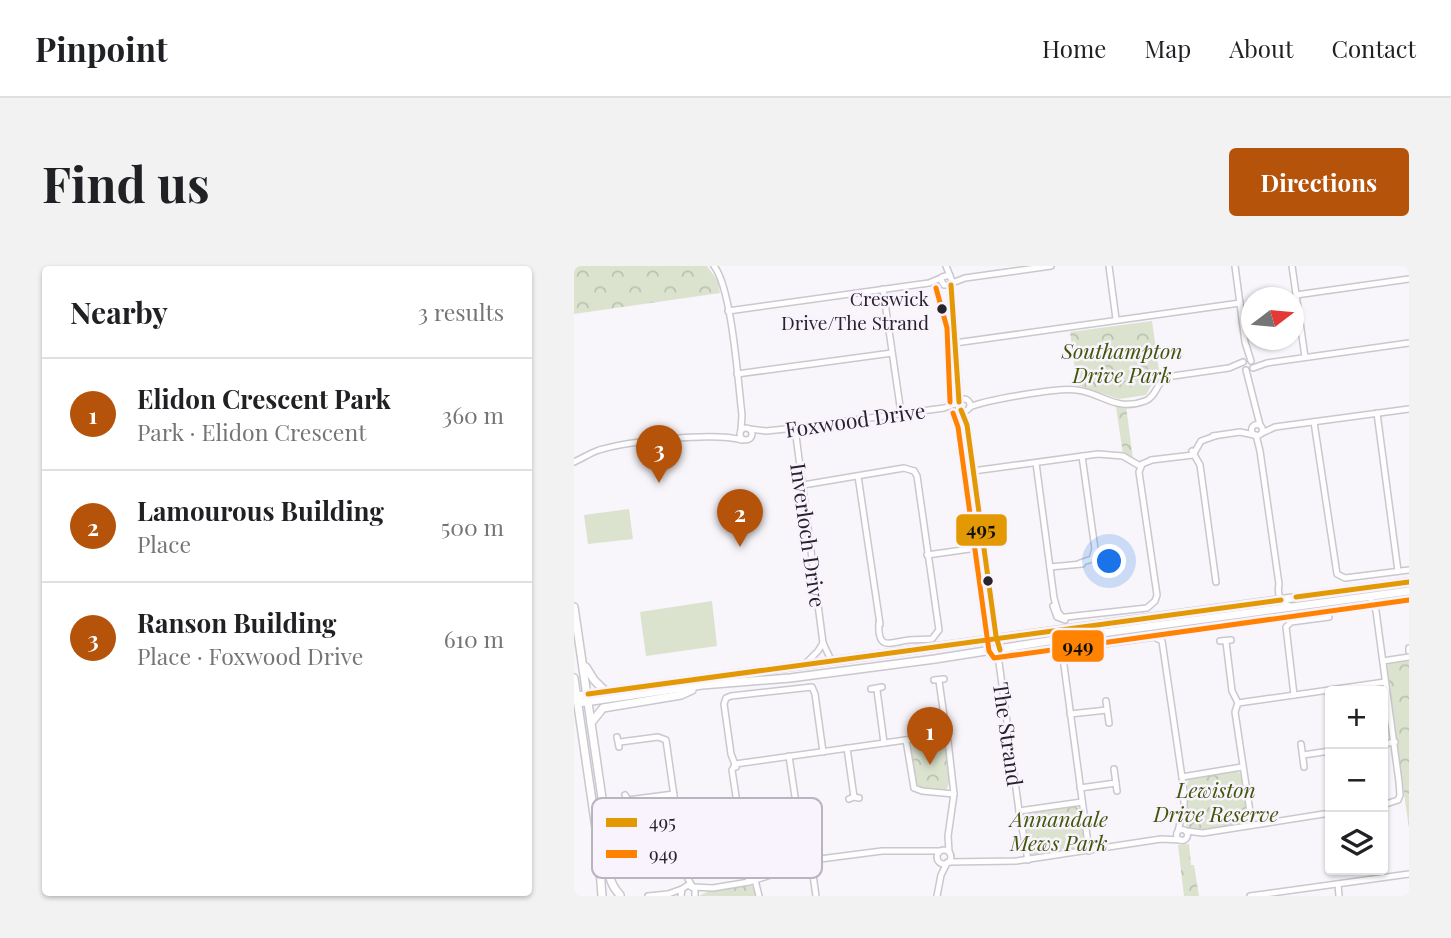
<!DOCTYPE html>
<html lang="en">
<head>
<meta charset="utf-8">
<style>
	:root { --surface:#fff; --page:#f2f2f2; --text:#202124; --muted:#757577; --line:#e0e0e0; --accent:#b45309 }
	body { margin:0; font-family:"Playfair Display",serif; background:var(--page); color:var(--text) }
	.controls { position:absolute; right:21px; bottom:21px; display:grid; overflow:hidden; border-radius:7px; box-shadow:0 2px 5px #0004 }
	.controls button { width:63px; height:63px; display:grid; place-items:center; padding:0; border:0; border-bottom:2px solid var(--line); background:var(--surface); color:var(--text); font:35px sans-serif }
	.compass { position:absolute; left:667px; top:21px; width:63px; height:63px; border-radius:50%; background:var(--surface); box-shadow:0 2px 5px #0004; rotate:74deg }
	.you { position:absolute; left:536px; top:296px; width:24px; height:24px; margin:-18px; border:5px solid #fff; border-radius:50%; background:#1a73e8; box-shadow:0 0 0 10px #1a73e833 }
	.badge { display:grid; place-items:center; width:46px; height:46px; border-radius:50%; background:var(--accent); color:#fff; font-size:23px; font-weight:700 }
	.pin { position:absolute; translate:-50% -58px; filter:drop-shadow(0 2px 4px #0008) }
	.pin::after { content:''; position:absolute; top:37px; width:24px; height:21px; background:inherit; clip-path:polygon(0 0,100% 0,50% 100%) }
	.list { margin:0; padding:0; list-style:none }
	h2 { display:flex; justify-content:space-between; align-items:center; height:91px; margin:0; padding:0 28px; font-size:30px }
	h2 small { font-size:23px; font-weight:400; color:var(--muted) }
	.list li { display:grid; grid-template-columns:46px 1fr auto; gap:21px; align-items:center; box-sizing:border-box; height:112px; padding:0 28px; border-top:2px solid var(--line) }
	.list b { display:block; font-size:26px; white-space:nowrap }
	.list p { margin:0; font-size:23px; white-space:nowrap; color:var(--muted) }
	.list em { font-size:23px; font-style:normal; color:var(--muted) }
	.icon { flex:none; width:38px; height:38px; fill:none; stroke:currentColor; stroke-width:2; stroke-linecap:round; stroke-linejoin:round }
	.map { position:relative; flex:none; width:835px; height:630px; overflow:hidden; border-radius:7px }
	header { display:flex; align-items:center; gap:42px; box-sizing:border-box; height:98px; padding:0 35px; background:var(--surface); border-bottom:2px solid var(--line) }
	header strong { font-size:33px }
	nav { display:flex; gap:38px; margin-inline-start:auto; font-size:24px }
	.intro { display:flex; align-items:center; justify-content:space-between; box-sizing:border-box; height:168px; padding:0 42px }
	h1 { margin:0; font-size:49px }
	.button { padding:18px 32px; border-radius:7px; background:var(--accent); color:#fff; font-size:24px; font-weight:700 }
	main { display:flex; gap:42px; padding:0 42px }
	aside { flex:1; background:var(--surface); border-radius:7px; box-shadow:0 2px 5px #0004 }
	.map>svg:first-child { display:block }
	.green { fill:#dbe3cf }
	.park { fill:url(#park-crowns) }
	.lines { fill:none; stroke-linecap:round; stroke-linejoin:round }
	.minor-casing { stroke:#cbc7ce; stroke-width:8 }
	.secondary-casing { stroke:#cbc7ce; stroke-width:10 }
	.minor { stroke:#fefefe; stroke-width:5 }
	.secondary { stroke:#fefefe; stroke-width:7 }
	.bus-1-casing { stroke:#f9f3fd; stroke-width:10 }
	.bus-2-casing { stroke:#f9f3fd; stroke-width:10 }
	.bus-1 { stroke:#e29904; stroke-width:5 }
	.bus-2 { stroke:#ff8200; stroke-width:5 }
	.bus-dot { fill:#28222c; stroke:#f9f3fd; stroke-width:2.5 }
	.labels { text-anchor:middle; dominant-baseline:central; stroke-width:5; stroke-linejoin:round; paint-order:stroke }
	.bus-label { font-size:19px; fill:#28222c; stroke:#f9f3fd; text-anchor:end }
	.park-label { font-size:21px; font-style:italic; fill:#3e5707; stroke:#f9f3fd }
	.street-label { font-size:21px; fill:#28222c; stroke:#f9f3fd }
	.key { fill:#f9f3fd; stroke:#bab4be; stroke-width:2 }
	.key-label { font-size:19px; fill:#28222c }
	.line-badge { stroke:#f9f3fd; stroke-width:2.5 }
	.pale-badge-label { font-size:19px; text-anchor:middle; font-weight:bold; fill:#111 }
</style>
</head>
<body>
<header>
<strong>Pinpoint</strong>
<nav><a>Home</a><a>Map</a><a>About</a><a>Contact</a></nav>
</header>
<div class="intro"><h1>Find us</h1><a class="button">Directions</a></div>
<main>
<aside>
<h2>Nearby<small>3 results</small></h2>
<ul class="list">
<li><span class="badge">1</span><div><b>Elidon Crescent Park</b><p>Park · Elidon Crescent</p></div><em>360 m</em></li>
<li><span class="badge">2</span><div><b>Lamourous Building</b><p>Place</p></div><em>500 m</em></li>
<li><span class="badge">3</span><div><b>Ranson Building</b><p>Place · Foxwood Drive</p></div><em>610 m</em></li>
</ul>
</aside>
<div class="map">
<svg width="835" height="630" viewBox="0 0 835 630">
	<defs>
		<pattern id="park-crowns" width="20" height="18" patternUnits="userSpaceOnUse" patternTransform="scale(1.75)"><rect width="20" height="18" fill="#dbe3cf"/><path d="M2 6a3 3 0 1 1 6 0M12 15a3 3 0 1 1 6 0" fill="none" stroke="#bcc2b2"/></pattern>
	</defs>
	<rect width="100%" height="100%" fill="#f8f5fb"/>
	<g class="green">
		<polygon points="55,243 59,273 14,278 10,249"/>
		<polygon points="138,335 143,380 72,390 66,346"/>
	</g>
	<g class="park">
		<polygon points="0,0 133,0 144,15 146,27 0,48"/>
		<polygon points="578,55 585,105 572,129 545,133 503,119 496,66"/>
		<polygon points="552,140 559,193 549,188 542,141"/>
		<polygon points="835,393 835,562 812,404 814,397"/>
		<path d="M361,472L367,473C374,481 379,516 372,524L347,523L341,520L336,480L341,475Z"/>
		<polygon points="659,505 665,506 668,511 674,551 673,556 628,565 613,563 611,551 614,513"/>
		<polygon points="500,539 506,543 511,578 509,582 457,589 454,584 449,552 451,547"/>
		<polygon points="615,578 617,599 620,599 625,630 610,630 604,579"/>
		<polygon points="175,619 181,622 183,630 125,630 135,625"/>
	</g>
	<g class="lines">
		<defs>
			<g id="minor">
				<path d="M140,0C158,23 164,116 168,149L167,164"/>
				<polyline points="372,0 378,15 376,19 370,19 367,14 368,11 376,9"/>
				<polyline points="535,0 542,53"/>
				<polyline points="661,0 671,76 677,95"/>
				<polyline points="718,0 731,91"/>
				<polyline points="378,17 391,12 477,0"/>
				<path d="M377,19C375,58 386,96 385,136"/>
				<polyline points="309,23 327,147"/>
				<polyline points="722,29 835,13"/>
				<polyline points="154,45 355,17 367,12"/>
				<polyline points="381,77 666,37"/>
				<polyline points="679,102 693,97 835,77"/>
				<polyline points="672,104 686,159"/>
				<polyline points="163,108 318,87"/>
				<circle cx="390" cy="139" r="6"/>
				<path d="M396,141C411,134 487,121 503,124C528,127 542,146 571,135C581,132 583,117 592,111L655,102L669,96"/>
				<polyline points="387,144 393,159 445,545 454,594"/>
				<polyline points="803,147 824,305"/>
				<polyline points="740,156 763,308 771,312 835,304"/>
				<circle cx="683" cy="164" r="5.5"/>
				<circle cx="172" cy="168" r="6"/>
				<polyline points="221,162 249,377 257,394"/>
				<polyline points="175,163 192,165 221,162 370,142 384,137"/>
				<polyline points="688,167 701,161 835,143"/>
				<path d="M682,169L686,185L705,318C703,329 706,336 716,340"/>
				<polyline points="639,170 666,166 680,169"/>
				<polyline points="618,185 626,199 642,316"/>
				<polyline points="577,194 619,189 627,175 641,170"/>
				<path d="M0,196C9,192 16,187 25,184C55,175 139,166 168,174"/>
				<polyline points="462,197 480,332 484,346 488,351 492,351 573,342 581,335 583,329 565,206 568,198 578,194"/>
				<polyline points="399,205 524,188 549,190 566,200"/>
				<polyline points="284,210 306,358"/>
				<polyline points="229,219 330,202 340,205"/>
				<polyline points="353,289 410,281"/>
				<polyline points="506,297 518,293 521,283 508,190"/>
				<polyline points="476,301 508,298"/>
				<polyline points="796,331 802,345 825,516 826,529 824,534 809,539"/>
				<polyline points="479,340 483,351 491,354"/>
				<path d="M305,357C303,386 317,376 335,374C343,373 350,374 358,373L365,364L343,210L340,205"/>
				<polyline points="646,375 657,374"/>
				<polyline points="652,376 658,425 664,437"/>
				<polyline points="835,382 835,385"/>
				<polyline points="809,395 835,391"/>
				<polyline points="232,397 244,385 249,377"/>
				<polyline points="360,414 370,413"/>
				<polyline points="365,415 371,457 369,471"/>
				<polyline points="297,423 308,421"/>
				<polyline points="303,424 310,477"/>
				<polyline points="720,429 712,361 717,356 755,351"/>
				<polyline points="532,435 535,457"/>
				<polyline points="496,448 533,444"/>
				<polyline points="43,471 45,481"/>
				<polyline points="332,474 340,522 348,525 380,528"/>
				<polyline points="46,476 84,471 92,474 111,607 118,620"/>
				<polyline points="727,478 730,501"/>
				<polyline points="809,478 821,476"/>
				<polyline points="273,482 280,531"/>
				<polyline points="729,489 756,485"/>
				<polyline points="215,490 223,544"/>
				<polyline points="161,498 367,469 374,475 380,528 374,570 375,586"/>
				<polyline points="161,499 158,504 175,616"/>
				<polyline points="162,501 157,488 150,438 152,432 157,430 238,421 241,428 249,486"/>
				<polyline points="540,503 543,525"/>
				<polyline points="608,511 668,501"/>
				<polyline points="506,522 542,517"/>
				<polyline points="51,529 54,534 52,539"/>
				<polyline points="275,533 280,531 285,532"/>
				<polyline points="54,534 100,528"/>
				<polyline points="445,545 508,536"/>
				<polyline points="217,547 223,544 229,545"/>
				<polyline points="678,559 661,446 664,437 811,416"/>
				<circle cx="608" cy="569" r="5.5"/>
				<polyline points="612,565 629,567 756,547"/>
				<circle cx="370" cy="591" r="7"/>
				<polyline points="515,585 489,392 490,386 494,383 580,371 588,375 610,525 610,541 604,565"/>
				<polyline points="59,587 62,592 60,597"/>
				<polyline points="62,592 108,585"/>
				<polyline points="237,595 242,630"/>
				<polyline points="374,596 442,595 587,573 607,574"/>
				<polyline points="181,614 185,630"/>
				<polyline points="764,618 765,630"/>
				<polyline points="119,621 139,622 175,616 246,593 308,585 366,585"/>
				<polyline points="74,630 94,628 108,623"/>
				<polyline points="107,630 108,623 114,619 121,623 121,630"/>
				<polyline points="363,630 367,609 373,597"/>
				<polyline points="676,630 835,608"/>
			</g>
			<g id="secondary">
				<path d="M0,341L34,573C35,595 30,612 46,629"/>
				<polyline points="12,401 20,414 31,425"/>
				<polyline points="0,412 24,576 28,630"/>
				<polyline points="3,430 835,316"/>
				<polyline points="4,437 128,419 216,412 361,393 506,370 835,325"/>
				<polyline points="17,457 29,442 107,429 118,424"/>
			</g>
		</defs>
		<use href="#minor" class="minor-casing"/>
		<use href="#secondary" class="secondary-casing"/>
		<use href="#minor" class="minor"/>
		<use href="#secondary" class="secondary"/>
		<defs>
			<g id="bus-1">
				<polyline points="377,19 385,136"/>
				<polyline points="387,144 393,159 422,370 426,384"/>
				<polyline points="722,331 835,316"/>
				<polyline points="14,428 707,334"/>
			</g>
			<g id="bus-2">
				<polyline points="362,22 373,62 376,136"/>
				<polyline points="379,147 384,161 415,385 420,392 835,334"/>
			</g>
		</defs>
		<use href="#bus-1" class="bus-1-casing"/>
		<use href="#bus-2" class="bus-2-casing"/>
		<use href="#bus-1" class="bus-1"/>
		<use href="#bus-2" class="bus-2"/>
	</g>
	<g class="bus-dot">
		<circle cx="368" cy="43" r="6"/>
		<circle cx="414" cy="315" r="6"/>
	</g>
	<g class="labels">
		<g class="bus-label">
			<text x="355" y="32">Creswick<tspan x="355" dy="24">Drive/The Strand</tspan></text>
		</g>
		<g class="park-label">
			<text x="548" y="84">Southampton<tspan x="548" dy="24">Drive Park</tspan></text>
			<text x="642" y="523">Lewiston<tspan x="642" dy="24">Drive Reserve</tspan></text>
			<text x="485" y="552">Annandale<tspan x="485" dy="24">Mews Park</tspan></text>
		</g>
		<g class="street-label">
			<text transform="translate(281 153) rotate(-8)">Foxwood Drive</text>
			<text transform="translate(235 269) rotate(82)">Inverloch Drive</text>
			<text transform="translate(435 468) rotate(82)">The Strand</text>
		</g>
	</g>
	<rect x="18" y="532" width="230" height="80" rx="10" class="key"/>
	<rect x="32" y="552" width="31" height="9" fill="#e29904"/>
	<rect x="32" y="584" width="31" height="8" fill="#ff8200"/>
	<g class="key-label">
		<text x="75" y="563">495</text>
		<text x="75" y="595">949</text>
	</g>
	<g class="line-badge">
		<rect x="381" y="247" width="53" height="34" rx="7" fill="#e29904"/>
		<rect x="477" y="363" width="54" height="34" rx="7" fill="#ff8200"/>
	</g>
	<g class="pale-badge-label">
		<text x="407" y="270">495</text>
		<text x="504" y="387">949</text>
	</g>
</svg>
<div class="controls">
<button>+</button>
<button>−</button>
<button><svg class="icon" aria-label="layers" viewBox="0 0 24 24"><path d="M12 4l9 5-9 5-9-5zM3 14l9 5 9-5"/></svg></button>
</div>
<svg class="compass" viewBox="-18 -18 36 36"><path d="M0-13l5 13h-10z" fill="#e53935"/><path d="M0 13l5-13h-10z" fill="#757577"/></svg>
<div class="you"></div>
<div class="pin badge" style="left:356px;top:499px">1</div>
<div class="pin badge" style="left:166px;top:281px">2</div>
<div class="pin badge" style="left:85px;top:217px">3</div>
</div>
</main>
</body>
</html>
